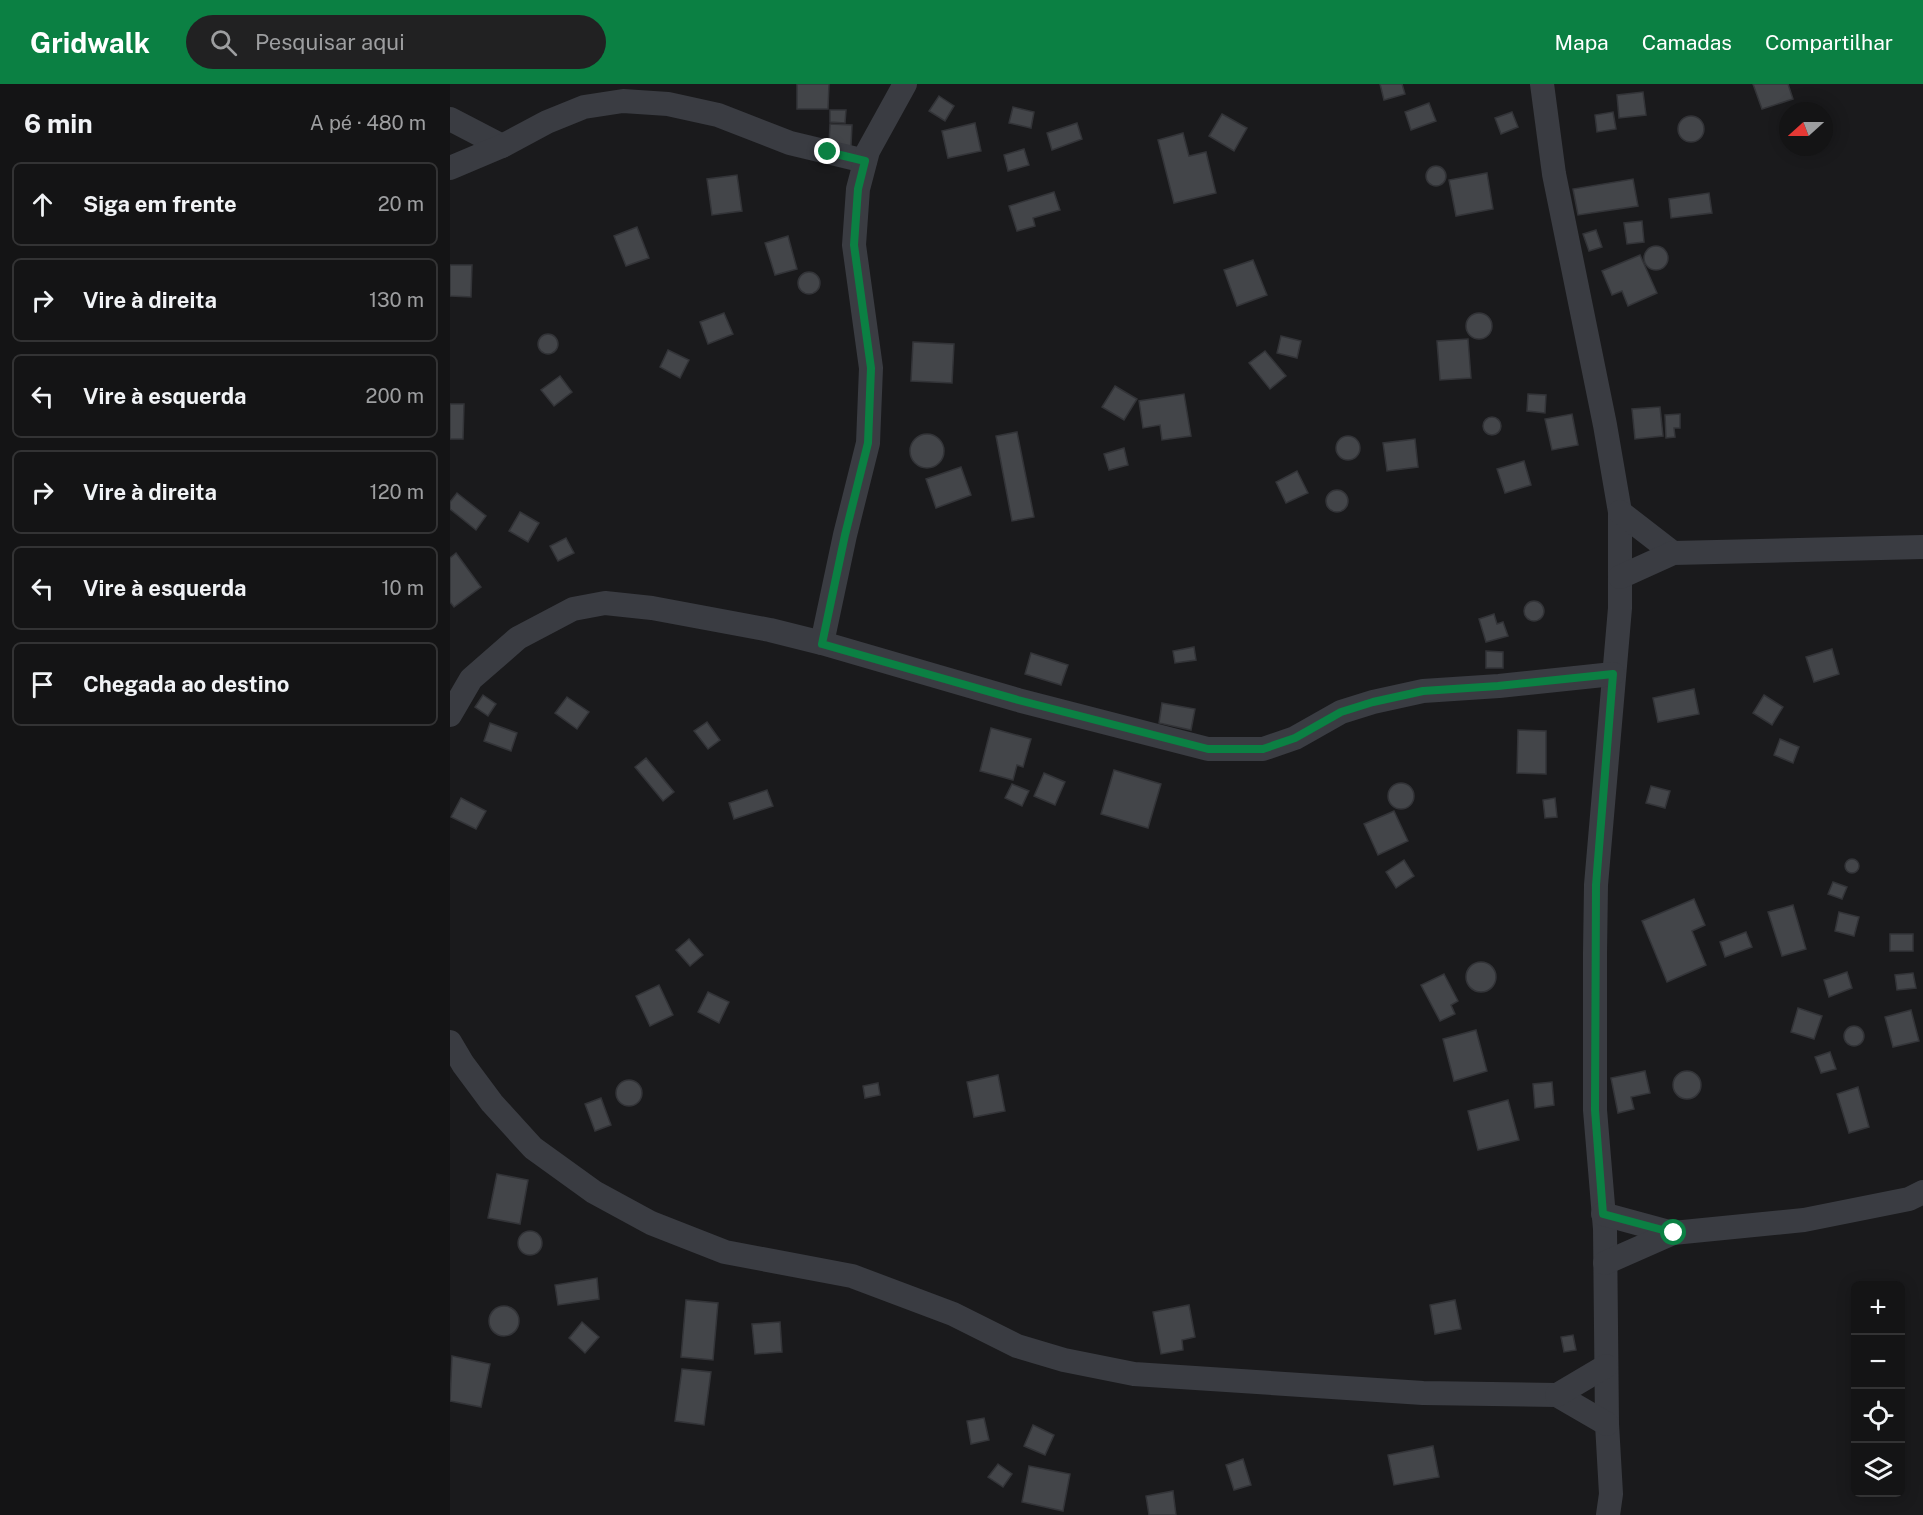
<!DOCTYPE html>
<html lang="pt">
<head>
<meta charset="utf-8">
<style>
	:root { --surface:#141415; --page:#212122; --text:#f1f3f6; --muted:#9d9ea0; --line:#333334; --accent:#0b8043 }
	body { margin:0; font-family:"Public Sans",sans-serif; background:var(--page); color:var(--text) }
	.controls { position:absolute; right:18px; bottom:18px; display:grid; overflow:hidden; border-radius:9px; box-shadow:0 3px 15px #0003 }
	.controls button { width:54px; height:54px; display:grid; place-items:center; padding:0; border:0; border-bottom:2px solid var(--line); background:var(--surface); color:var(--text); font:30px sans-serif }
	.compass { position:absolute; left:1329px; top:18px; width:54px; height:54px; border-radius:50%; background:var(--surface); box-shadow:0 3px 15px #0003; rotate:249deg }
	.stop { position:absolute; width:18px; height:18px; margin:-14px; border:4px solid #0b8043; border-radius:50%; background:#fff }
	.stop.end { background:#0b8043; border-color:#fff; box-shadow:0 2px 6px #0008 }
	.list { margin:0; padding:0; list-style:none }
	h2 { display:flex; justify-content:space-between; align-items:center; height:78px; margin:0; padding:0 24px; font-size:26px }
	h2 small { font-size:20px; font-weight:400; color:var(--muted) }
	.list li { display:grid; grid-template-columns:39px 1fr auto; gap:18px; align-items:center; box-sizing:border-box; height:84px; margin:0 12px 12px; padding:0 12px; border:2px solid var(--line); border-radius:9px }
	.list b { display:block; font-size:22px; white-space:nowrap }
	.list em { font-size:20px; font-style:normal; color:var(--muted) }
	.icon { flex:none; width:33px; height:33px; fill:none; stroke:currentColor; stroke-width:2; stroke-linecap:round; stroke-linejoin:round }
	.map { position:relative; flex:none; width:1473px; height:1431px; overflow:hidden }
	header { display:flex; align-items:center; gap:36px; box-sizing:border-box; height:84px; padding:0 30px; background:var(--accent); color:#fff }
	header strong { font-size:28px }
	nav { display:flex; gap:33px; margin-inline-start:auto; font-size:21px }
	.search { width:420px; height:54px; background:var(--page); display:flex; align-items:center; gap:15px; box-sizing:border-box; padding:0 21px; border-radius:33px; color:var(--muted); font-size:22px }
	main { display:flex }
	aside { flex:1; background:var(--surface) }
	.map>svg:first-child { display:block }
	.building { fill:#434549; stroke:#333438; stroke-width:1.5 }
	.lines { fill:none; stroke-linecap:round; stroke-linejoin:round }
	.street { stroke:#3a3c42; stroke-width:24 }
	.route { stroke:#0b8043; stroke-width:8 }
</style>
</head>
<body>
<header>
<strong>Gridwalk</strong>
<div class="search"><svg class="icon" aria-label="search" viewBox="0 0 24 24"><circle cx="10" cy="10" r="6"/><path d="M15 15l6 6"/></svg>Pesquisar aqui</div>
<nav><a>Mapa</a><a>Camadas</a><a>Compartilhar</a></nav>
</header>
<main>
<aside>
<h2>6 min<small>A pé · 480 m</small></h2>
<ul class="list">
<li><svg class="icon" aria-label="ahead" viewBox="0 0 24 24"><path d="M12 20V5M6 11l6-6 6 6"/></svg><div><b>Siga em frente</b></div><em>20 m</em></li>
<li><svg class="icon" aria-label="right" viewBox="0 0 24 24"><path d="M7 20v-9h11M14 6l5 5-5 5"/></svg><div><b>Vire à direita</b></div><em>130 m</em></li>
<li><svg class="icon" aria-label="left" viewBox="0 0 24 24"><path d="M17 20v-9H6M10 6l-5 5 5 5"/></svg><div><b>Vire à esquerda</b></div><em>200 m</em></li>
<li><svg class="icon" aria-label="right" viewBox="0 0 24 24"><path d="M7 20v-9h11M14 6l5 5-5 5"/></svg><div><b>Vire à direita</b></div><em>120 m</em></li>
<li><svg class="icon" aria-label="left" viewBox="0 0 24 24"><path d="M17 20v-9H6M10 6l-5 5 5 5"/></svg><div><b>Vire à esquerda</b></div><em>10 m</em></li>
<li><svg class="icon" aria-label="arrive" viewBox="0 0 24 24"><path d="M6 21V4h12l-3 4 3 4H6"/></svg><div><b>Chegada ao destino</b></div></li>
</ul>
</aside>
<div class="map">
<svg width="1473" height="1431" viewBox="0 0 1473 1431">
	<rect width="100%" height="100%" fill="#1a1a1c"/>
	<g class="building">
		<polygon points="347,0 379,0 378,25 347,25"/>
		<polygon points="930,0 952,0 955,10 934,16"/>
		<polygon points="1303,0 1338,0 1343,15 1312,25"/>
		<polygon points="1193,8 1196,31 1169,34 1167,11"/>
		<polygon points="489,12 504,22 495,37 479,27"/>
		<polygon points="979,19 986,37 961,46 955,28"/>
		<polygon points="563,23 584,28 581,44 559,39"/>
		<polygon points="380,26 396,26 395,39 380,38"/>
		<polygon points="1062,28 1068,43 1051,50 1045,34"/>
		<polygon points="1163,28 1166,45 1147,48 1145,31"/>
		<polygon points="772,30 797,44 784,67 759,52"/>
		<circle cx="1241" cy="45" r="13"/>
		<polygon points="525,39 531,67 498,74 492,47"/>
		<polygon points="627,39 632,55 602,66 597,49"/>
		<polygon points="380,40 402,41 401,62 379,60"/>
		<polygon points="733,49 739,72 756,68 766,109 724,119 708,56"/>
		<polygon points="574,65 579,81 558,87 554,71"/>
		<circle cx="986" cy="92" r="10"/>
		<polygon points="1037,89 1043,125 1006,132 999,96"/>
		<polygon points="287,91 292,127 262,131 257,95"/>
		<polygon points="1183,95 1188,122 1128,131 1123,105"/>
		<polygon points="604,108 610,126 583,134 585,142 567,147 559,122"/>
		<polygon points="1259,109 1262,129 1221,134 1219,115"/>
		<polygon points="1192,137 1194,158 1177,160 1174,139"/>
		<polygon points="187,143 199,174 176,182 164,152"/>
		<polygon points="1146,146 1152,163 1139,167 1133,150"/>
		<polygon points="338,152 347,185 325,191 315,159"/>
		<circle cx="1206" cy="174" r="12"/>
		<polygon points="1190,171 1207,209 1178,222 1172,207 1162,211 1152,187"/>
		<polygon points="803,176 817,211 787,222 774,186"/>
		<polygon points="0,181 22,181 21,213 0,212"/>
		<circle cx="359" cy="199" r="11"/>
		<polygon points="274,229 283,250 258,260 250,238"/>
		<circle cx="1029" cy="242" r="13"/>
		<circle cx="98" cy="260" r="10"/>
		<polygon points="831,252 851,257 847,274 827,269"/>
		<polygon points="1018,255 1021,294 990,296 987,257"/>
		<polygon points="463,258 504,260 502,299 461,297"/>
		<polygon points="218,266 239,276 230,294 210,283"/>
		<polygon points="815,267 836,292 820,305 799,279"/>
		<polygon points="110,292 122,308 104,322 91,306"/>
		<polygon points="665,302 687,315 674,336 652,323"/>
		<polygon points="734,310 741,352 712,356 710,341 693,344 689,317"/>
		<polygon points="1078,310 1096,311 1095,329 1077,327"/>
		<polygon points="0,320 14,320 13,355 0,355"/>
		<polygon points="1210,323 1213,352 1185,355 1182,325"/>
		<polygon points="1122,330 1128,361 1102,366 1095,335"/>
		<polygon points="1230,330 1230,344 1224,344 1225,353 1216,354 1215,331"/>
		<circle cx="1042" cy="342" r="9"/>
		<polygon points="567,348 584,433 562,437 546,352"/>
		<circle cx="477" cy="367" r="17"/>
		<circle cx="898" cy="364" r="12"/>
		<polygon points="965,355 968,383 937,387 933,359"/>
		<polygon points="674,364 678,381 659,386 654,370"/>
		<polygon points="1074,377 1081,401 1055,409 1047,385"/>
		<polygon points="511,383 521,411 486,424 476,395"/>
		<polygon points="847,387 858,409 836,419 826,398"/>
		<circle cx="887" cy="417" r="11"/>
		<polygon points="7,409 36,432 26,446 0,425 0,418"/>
		<polygon points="70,428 89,439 78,458 59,447"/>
		<polygon points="116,454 124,469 108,477 100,462"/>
		<polygon points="6,469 31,503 4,523 0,518 0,474"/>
		<circle cx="1084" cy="527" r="10"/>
		<polygon points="1044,530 1047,540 1053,538 1058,552 1036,558 1029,535"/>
		<polygon points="744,563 746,576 725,579 723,567"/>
		<polygon points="1382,565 1389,590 1364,598 1356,573"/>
		<polygon points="1036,567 1053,568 1053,584 1036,584"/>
		<polygon points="581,569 618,581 611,601 575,590"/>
		<polygon points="1244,605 1249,630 1208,638 1203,614"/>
		<polygon points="33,611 46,620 38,632 25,623"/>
		<polygon points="1314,611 1333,623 1322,641 1303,629"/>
		<polygon points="117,613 139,628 127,645 105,629"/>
		<polygon points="712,619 745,625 741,646 709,639"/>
		<polygon points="257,638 270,656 258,665 244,647"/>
		<polygon points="40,639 67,649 61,667 34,657"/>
		<polygon points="541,644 581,655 573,683 567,681 563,696 530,687"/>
		<polygon points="1068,646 1096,647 1096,690 1067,689"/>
		<polygon points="1330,655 1349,663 1343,679 1324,671"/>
		<polygon points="196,674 224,708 213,717 185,683"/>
		<polygon points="664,686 711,700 698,744 651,730"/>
		<polygon points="594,689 615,698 605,721 584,712"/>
		<circle cx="951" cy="712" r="13"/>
		<polygon points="562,700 579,707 572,722 555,714"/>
		<polygon points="1201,702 1220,707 1215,724 1196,719"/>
		<polygon points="317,706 323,722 284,735 279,719"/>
		<polygon points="11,714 36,727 26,745 1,733"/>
		<polygon points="1105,714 1107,733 1095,734 1093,716"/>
		<polygon points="944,727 958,757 928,771 914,740"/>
		<circle cx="1402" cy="782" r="7"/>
		<polygon points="954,776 964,792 946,804 936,788"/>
		<polygon points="1383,798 1397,803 1392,815 1378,810"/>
		<polygon points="1244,815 1255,841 1242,847 1256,881 1217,898 1192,837"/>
		<polygon points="1343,821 1356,865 1332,872 1318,828"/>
		<polygon points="1389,828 1409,833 1404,852 1385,847"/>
		<polygon points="1296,848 1302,863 1275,873 1270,858"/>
		<rect x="1440" y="850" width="23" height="17"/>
		<polygon points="239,855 253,871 240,882 226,866"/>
		<circle cx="1031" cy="893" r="15"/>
		<polygon points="1397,888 1402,904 1379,913 1374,896"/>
		<polygon points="1463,889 1466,904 1447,906 1445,891"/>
		<polygon points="994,890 1008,917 1001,921 1005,930 990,937 971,901"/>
		<polygon points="209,901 223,931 200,942 186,912"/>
		<polygon points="258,908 279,918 269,939 248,928"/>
		<polygon points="1348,924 1372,932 1364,955 1341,948"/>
		<polygon points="1461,926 1469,957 1443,963 1435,933"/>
		<circle cx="1404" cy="952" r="10"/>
		<polygon points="1026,946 1037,987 1004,997 993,955"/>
		<polygon points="1380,968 1386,985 1371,989 1365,973"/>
		<circle cx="1237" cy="1001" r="14"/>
		<polygon points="1195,987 1200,1009 1181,1013 1184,1025 1168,1029 1161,994"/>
		<polygon points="548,991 555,1027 524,1033 517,998"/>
		<circle cx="179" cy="1009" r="13"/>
		<polygon points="1102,998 1104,1021 1085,1024 1083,1000"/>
		<polygon points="428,999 430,1011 415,1014 413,1002"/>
		<polygon points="1408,1003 1419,1043 1399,1049 1387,1010"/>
		<polygon points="151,1014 161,1041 145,1047 135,1020"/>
		<polygon points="1058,1016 1069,1056 1028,1066 1018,1027"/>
		<polygon points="47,1090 78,1096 70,1140 38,1134"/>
		<circle cx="80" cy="1159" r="12"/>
		<polygon points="147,1194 149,1215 108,1221 105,1201"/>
		<polygon points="236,1216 268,1219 263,1276 231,1273"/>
		<polygon points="1005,1216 1011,1245 985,1250 980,1221"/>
		<polygon points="739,1221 745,1253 732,1256 733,1266 711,1270 703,1228"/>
		<circle cx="54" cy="1237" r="15"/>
		<polygon points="132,1238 149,1253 135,1269 119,1254"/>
		<polygon points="330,1238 332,1268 305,1270 302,1240"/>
		<polygon points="1123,1251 1126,1266 1114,1268 1111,1253"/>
		<polygon points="2,1272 40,1280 31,1323 0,1317"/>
		<polygon points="232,1285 261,1288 254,1341 225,1337"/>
		<polygon points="534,1334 539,1356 521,1360 517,1337"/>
		<polygon points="583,1341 604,1351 595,1371 574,1362"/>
		<polygon points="983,1362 989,1393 944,1401 938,1371"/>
		<polygon points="793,1375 801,1401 784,1406 776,1381"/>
		<polygon points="548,1380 562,1390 553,1403 538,1393"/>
		<polygon points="579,1382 620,1390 613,1427 572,1418"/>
		<polygon points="723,1407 726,1431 699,1431 696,1412"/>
	</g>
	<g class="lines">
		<g class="street">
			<polyline points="1092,0 1104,90 1155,341 1170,428 1170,524 1146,801 1145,869 1145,1026 1155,1145 1157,1340 1161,1410 1158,1431"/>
			<polyline points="0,35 52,62"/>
			<polyline points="0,84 52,62 97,38 134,23 173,17 218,20 268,31 340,59 415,77"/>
			<polyline points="1170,428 1223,469"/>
			<polyline points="1170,493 1223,469 1473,463"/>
			<polyline points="372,559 395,451 418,359 421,284 404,161 408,105 418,67 455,0"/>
			<polyline points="0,631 21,595 68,554 123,525 155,519 202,524 320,546 372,559 568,616 758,665 813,665 845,654 891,628 923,618 973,607 1049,602 1163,590"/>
			<polyline points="0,958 13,980 42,1019 83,1064 144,1108 201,1139 275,1168 402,1192 503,1230 567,1262 614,1276 684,1290 973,1309 1107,1311 1157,1340"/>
			<polyline points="1153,1130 1223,1149 1354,1136 1459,1115 1473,1108"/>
			<polyline points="1155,1179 1223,1149"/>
			<polyline points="1107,1311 1156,1282"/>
		</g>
	</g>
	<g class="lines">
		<polyline class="route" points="378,68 415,77 408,105 404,161 421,284 418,359 395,451 372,560 568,616 758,665 813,665 845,654 891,628 923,618 973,607 1048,602 1163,590 1146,801 1145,1026 1153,1130 1224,1149"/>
	</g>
</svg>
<div class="controls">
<button>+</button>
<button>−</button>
<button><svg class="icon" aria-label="locate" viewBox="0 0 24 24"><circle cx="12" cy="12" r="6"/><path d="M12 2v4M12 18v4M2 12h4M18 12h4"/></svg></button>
<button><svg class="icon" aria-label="layers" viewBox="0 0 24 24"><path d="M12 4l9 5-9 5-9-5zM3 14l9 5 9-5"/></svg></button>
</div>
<svg class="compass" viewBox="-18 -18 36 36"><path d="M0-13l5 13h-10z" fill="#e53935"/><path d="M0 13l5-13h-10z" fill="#9d9ea0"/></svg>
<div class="stop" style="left:1224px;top:1149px"></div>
<div class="stop end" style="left:378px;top:68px"></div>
</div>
</main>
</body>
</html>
